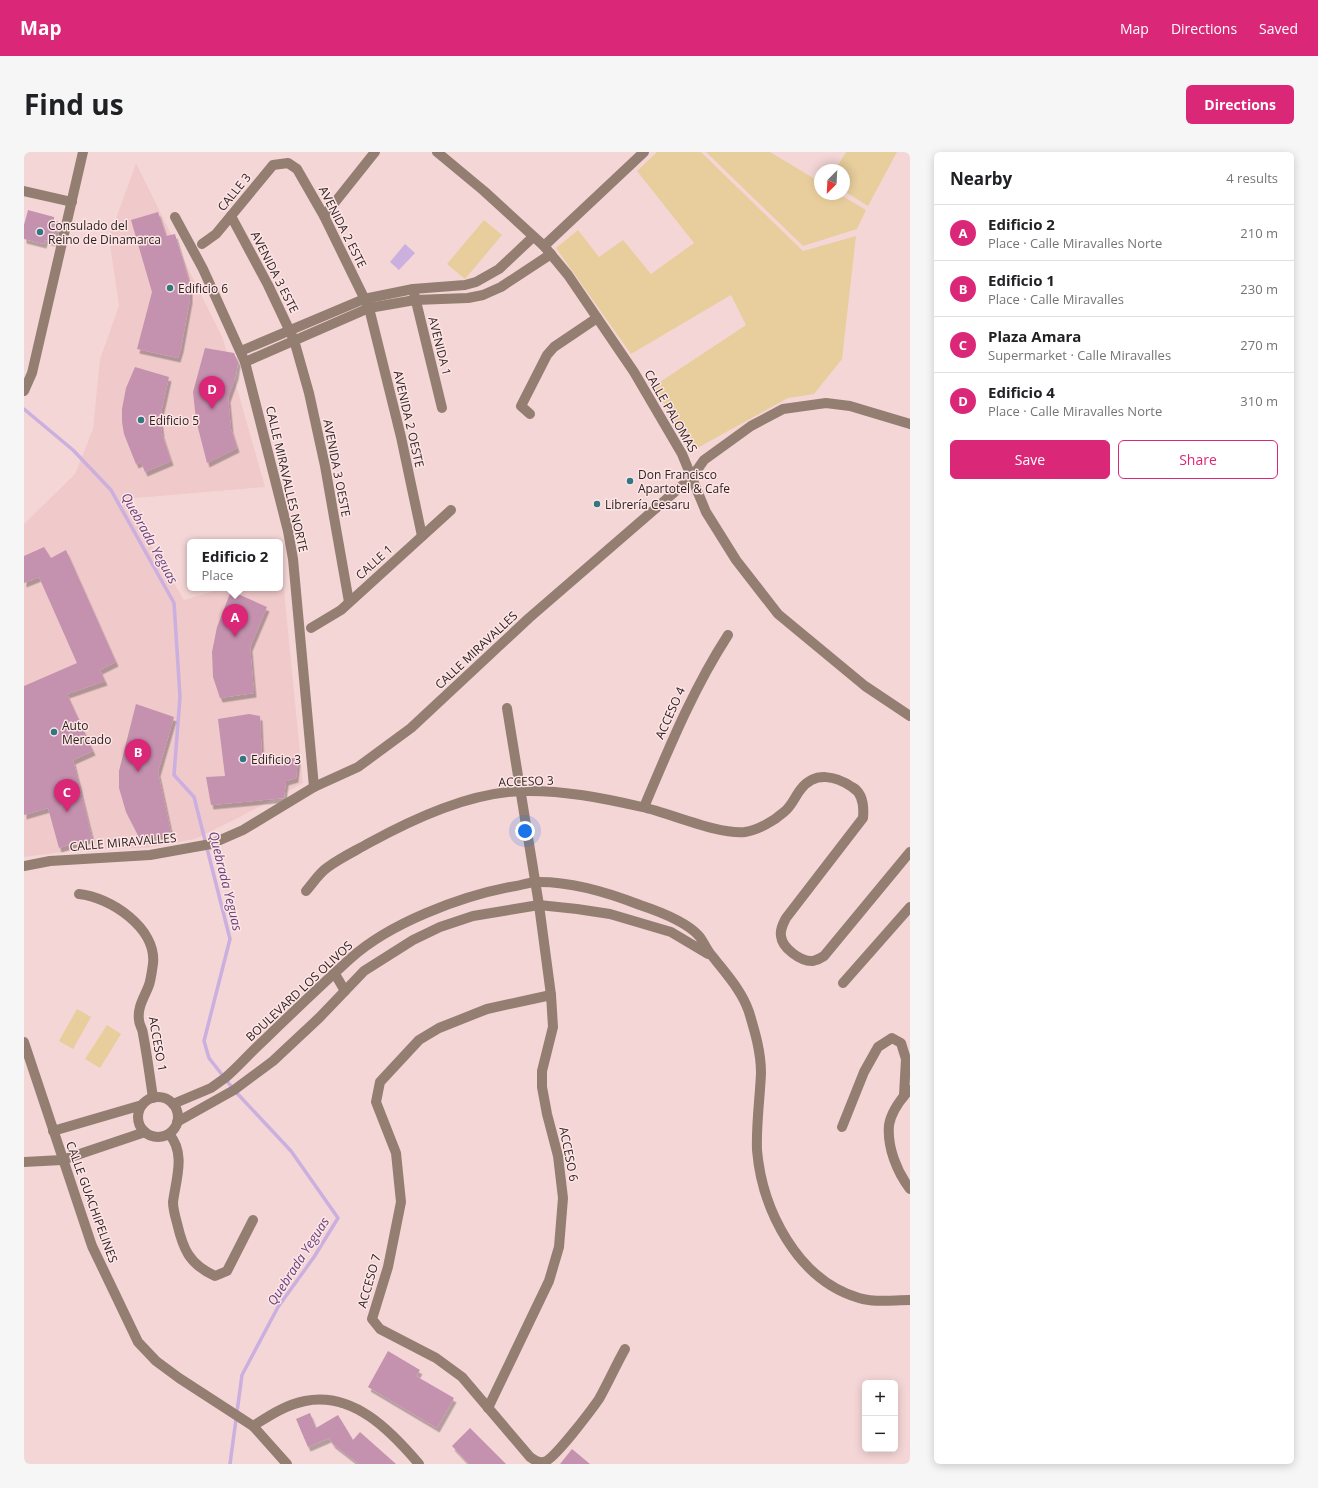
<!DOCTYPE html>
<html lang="en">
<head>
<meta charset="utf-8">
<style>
	:root { --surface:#fff; --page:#f6f6f6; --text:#202124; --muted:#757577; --line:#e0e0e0; --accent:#db2777 }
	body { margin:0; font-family:"Open Sans",sans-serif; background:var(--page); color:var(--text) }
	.controls { position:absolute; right:12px; bottom:12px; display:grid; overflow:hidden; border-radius:6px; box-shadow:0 2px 10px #0003 }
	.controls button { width:36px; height:36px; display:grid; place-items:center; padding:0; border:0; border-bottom:1px solid var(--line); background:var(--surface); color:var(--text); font:20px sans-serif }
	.compass { position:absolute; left:790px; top:12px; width:36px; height:36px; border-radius:50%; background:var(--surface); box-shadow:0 2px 10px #0003; rotate:204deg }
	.you { position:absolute; left:501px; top:679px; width:14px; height:14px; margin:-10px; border:3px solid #fff; border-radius:50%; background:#1a73e8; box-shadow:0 0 0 6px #1a73e833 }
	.badge { display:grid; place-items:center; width:26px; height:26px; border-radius:50%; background:var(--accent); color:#fff; font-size:13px; font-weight:700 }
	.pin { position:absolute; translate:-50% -33px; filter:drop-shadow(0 1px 2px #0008) }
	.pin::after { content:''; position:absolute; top:21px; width:14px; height:12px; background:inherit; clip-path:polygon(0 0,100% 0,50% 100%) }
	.popup { position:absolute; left:163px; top:387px; width:96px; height:52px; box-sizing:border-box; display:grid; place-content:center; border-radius:6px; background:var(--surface); filter:drop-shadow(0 1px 3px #0005); font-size:13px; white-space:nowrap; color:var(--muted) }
	.popup b { font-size:15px; color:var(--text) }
	.popup::after { content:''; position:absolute; left:50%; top:100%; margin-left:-8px; border:8px solid transparent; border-top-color:var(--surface) }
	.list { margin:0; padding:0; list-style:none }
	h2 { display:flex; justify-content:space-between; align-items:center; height:52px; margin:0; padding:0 16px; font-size:17px }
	h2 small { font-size:13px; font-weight:400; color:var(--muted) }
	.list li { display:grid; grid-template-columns:26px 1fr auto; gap:12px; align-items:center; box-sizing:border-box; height:56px; padding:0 16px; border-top:1px solid var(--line) }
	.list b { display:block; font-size:15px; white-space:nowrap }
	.list p { margin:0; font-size:13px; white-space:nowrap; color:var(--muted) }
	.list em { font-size:13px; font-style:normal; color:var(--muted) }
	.actions { display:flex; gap:8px; padding:12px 16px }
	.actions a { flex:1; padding:9px 0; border:1px solid var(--accent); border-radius:6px; text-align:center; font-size:14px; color:var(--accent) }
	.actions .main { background:var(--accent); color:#fff }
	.map { position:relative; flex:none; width:886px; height:1312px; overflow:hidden; border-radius:6px }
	header { display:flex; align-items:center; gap:24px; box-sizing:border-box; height:56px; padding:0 20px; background:var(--accent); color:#fff }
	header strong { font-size:19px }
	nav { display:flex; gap:22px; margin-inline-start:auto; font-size:14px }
	.intro { display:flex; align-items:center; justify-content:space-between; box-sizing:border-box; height:96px; padding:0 24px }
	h1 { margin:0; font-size:28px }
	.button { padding:10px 18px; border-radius:6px; background:var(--accent); color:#fff; font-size:14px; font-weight:700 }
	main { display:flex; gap:24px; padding:0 24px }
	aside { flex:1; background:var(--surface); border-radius:6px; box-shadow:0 2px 10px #0003 }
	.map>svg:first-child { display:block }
	.built { fill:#f0c9ca }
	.green { fill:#e8ce9c }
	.water { fill:#caafdf }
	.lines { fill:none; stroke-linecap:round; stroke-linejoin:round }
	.stream { stroke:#caafdf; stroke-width:3.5 }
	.building { fill:#c491af; filter:url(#shadow) }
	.minor { stroke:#947e72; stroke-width:10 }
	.poi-dot { fill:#317884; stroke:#fee5e5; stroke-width:1.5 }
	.labels { text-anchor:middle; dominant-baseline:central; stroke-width:3; stroke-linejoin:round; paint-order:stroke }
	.street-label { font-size:12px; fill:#2e2323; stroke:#fee5e5 }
	.poi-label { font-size:12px; fill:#2e2323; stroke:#fee5e5; text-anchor:start }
	.water-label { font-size:13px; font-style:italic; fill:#65427e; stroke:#fee5e5 }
</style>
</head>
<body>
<header>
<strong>Map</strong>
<nav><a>Map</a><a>Directions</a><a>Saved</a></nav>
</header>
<div class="intro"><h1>Find us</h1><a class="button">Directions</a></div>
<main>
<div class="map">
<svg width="886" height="1312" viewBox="0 0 886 1312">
	<defs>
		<filter id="shadow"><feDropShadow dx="2.5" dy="4.5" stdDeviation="0" flood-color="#0004"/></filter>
	</defs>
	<rect width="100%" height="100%" fill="#f5d6d6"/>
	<polygon class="built" points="112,11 199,187 241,335 100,347 160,448 200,436 256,436 256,419 258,418 279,631 214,666 171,687 122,696 62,697 0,705 0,372 51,322 69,277 76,207 95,154 85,86"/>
	<g class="green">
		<polygon points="633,0 677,0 779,99 832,84 818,207 790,242 764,246 666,300 630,234 722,173 707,143 607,202 532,96 554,78 575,105 599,88 627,122 670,91 613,19"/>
		<polygon points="682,0 746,0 796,30 796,42 815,42 842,58 833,77 779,94"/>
		<polygon points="822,0 873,0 844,54 820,39 820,18 811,18"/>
		<polygon points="460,68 478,83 441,127 423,112"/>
		<polygon points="53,857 67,865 49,897 35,889"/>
		<polygon points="83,873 97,882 76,916 61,907"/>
	</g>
	<polygon class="water" points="381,92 391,101 375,118 366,110"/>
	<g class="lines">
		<polyline class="stream" points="0,257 49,298 87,338 150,451 156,545 150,623 170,645 206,787 180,889 185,906 210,938 267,999 314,1066 290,1105 254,1155 218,1223 206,1312"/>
	</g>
	<g class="building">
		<polygon points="4,58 30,65 30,68 35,70 29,90 21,88 20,92 0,87 0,73"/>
		<polygon points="134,60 142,84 151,82 166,133 166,147 157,196 154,206 113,197 128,140 107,68"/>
		<polygon points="181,196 210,201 214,210 212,223 204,246 207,277 213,296 183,311 172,268 169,240"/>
		<polygon points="111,215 145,225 136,265 138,282 147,309 121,320 117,310 112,312 100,282 98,270 98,257 102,236"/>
		<polygon points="20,395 27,406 42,398 92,510 76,518 81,529 43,542 69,599 49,608 68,686 35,696 24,656 0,663 0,534 53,511 15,425 0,431 0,404"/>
		<polygon points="207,439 243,455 226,495 230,541 196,546 189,525 188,500 193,475"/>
		<polygon points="112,552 150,565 134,620 147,681 116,687 102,660 95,636 95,619"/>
		<polygon points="225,562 236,564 238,608 274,606 272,626 262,629 260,646 187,653 182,625 201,624 194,567"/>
		<polygon points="364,1199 396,1218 392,1224 430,1246 413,1276 344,1235"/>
		<polygon points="286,1261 292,1276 314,1263 329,1288 336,1280 372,1312 335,1312 309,1292 305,1286 284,1295 272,1267"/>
		<polygon points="446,1276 482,1312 445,1312 428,1294"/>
		<polygon points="548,1297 566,1312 536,1312"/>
	</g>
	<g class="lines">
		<g class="minor">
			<polyline points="413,0 460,39 520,94 544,123 610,220 658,302 682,360 712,408 754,462 841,534 886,564"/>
			<polyline points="0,39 48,50"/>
			<polyline points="207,64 244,133 270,188 285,241 301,314 325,450"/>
			<polyline points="300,64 351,0"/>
			<polyline points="151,65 179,117 221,210 264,379 269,407 290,635"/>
			<polyline points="178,92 192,82 249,13 264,11 273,17 300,64 345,156 377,285 398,384"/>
			<polyline points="520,94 620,0"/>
			<polyline points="390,141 418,256"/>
			<polyline points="217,199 340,147 389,137 441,133 452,130 475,117 509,85"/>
			<polyline points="221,210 345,156 391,148 444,146 459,143 477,135 527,102"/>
			<polyline points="0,239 8,221 59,0"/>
			<polyline points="506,262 497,254 523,203 530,195 573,166"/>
			<polyline points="287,476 317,458 427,358"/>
			<path d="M620,655C645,596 669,537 704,483"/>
			<polyline points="0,714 26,709 126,703 187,692 219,678 290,635 334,615 387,576 505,466 668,325 680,308 727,274 759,257 802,251 826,254 886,272"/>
			<path d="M282,739C289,731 295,721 304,715C316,706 331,699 345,691C391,666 445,641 498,639C539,638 579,646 618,655C646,661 695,683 721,680C734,678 750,669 760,660C768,654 771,644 777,637C791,619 812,624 828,635C839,641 840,655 839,666L762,766C759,772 756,777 757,784C758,796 777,810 789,809C793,808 797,806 800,804L886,700"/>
			<path d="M55,742C86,745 133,776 129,812C128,818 127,827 125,833C121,844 113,855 115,868C115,873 119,877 119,882C123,903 126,925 129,946"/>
			<polyline points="311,822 321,839"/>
			<polyline points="819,831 886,755"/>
			<path d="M527,843L463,857L415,876L395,888L356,930L352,950L372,1001L377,1050L364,1115L348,1167L356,1177L412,1206L438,1225L506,1305C510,1308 515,1311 520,1310C530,1308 568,1257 575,1247C584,1231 592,1213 601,1197"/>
			<polyline points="0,890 68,1094 114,1190 132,1209 155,1226 229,1274 263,1312"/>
			<path d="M885,938C876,948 867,960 865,973C863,995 873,1020 886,1037"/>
			<circle cx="134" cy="965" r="20"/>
			<path d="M149,952L187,936L201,926C214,915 225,902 238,890C267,862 297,833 327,806C366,771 435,745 486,735C494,734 503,731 511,730C546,729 583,740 616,753C634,759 662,769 675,784C680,790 683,799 689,805C703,823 718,839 725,860C731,880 737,900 737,921C736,946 732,972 733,998C738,1057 773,1128 835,1146C851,1151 869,1148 886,1148"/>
			<polyline points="153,970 210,938 249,909 296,865 340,819 389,788 416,775 449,764 515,753 553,757 586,762 647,780 684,802"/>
			<polyline points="818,975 840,920 854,895 868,886 877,891 882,907 880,943"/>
			<polyline points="29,979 118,953"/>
			<path d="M145,982C162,1001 152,1027 149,1050C149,1057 151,1064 153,1071C159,1097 165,1112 191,1124L203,1119L229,1068"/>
			<polyline points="0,1010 38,1008 121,980"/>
			<polyline points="464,1256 525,1129 535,1095 539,1046 534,1004 523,962 518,935 518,919 529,875 527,843 515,753 483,556"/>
			<path d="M229,1274C245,1264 261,1253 281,1249C329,1239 367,1279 395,1312"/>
		</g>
	</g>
	<g class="poi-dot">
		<circle cx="16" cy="80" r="4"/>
		<circle cx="146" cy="136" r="4"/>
		<circle cx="117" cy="268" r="4"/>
		<circle cx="606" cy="329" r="4"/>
		<circle cx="573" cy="352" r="4"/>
		<circle cx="30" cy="580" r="4"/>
		<circle cx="219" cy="607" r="4"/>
	</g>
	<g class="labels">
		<g class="street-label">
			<text transform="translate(210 40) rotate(-51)">CALLE 3</text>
			<text transform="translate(319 75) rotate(63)">AVENIDA 2 ESTE</text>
			<text transform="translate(251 120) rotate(63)">AVENIDA 3 ESTE</text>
			<text transform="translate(416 194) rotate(76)">AVENIDA 1</text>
			<text transform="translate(647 259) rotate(60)">CALLE PALOMAS</text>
			<text transform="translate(385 267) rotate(77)">AVENIDA 2 OESTE</text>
			<text transform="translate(313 316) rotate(79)">AVENIDA 3 OESTE</text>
			<text transform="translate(263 327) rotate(77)">CALLE MIRAVALLES NORTE</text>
			<text transform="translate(350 410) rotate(-42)">CALLE 1</text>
			<text transform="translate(452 498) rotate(-43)">CALLE MIRAVALLES</text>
			<text transform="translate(646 561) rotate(-66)">ACCESO 4</text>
			<text transform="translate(502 629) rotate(-2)">ACCESO 3</text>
			<text transform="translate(99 690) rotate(-5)">CALLE MIRAVALLES</text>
			<text transform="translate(275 839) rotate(-43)">BOULEVARD LOS OLIVOS</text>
			<text transform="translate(134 892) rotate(80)">ACCESO 1</text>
			<text transform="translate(545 1002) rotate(79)">ACCESO 6</text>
			<text transform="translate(68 1050) rotate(70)">CALLE GUACHIPELINES</text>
			<text transform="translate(345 1129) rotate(-74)">ACCESO 7</text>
		</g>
		<g class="poi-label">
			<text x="24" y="73">Consulado del<tspan x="24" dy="14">Reino de Dinamarca</tspan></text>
			<text x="154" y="136">Edificio 6</text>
			<text x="125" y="268">Edificio 5</text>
			<text x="614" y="322">Don Francisco<tspan x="614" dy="14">Apartotel &amp; Cafe</tspan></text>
			<text x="581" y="352">Librería Cesaru</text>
			<text x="38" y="573">Auto<tspan x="38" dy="14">Mercado</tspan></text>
			<text x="227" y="607">Edificio 3</text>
		</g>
		<g class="water-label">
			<text transform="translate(126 386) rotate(61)">Quebrada Yeguas</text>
			<text transform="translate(202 729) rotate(76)">Quebrada Yeguas</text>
			<text transform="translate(274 1109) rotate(-57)">Quebrada Yeguas</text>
		</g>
	</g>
</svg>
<div class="controls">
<button>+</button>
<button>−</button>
</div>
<svg class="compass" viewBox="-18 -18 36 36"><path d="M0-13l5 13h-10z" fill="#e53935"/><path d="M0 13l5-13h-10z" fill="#757577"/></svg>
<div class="you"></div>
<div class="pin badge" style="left:211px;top:485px">A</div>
<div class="popup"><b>Edificio 2</b>Place</div>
<div class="pin badge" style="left:114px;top:620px">B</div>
<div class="pin badge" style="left:43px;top:660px">C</div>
<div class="pin badge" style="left:188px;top:257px">D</div>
</div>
<aside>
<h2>Nearby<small>4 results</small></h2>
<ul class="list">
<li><span class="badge">A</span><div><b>Edificio 2</b><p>Place · Calle Miravalles Norte</p></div><em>210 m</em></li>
<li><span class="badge">B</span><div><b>Edificio 1</b><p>Place · Calle Miravalles</p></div><em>230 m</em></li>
<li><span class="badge">C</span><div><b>Plaza Amara</b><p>Supermarket · Calle Miravalles</p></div><em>270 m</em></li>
<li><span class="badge">D</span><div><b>Edificio 4</b><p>Place · Calle Miravalles Norte</p></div><em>310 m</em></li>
</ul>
<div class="actions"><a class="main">Save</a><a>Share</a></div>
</aside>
</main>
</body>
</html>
